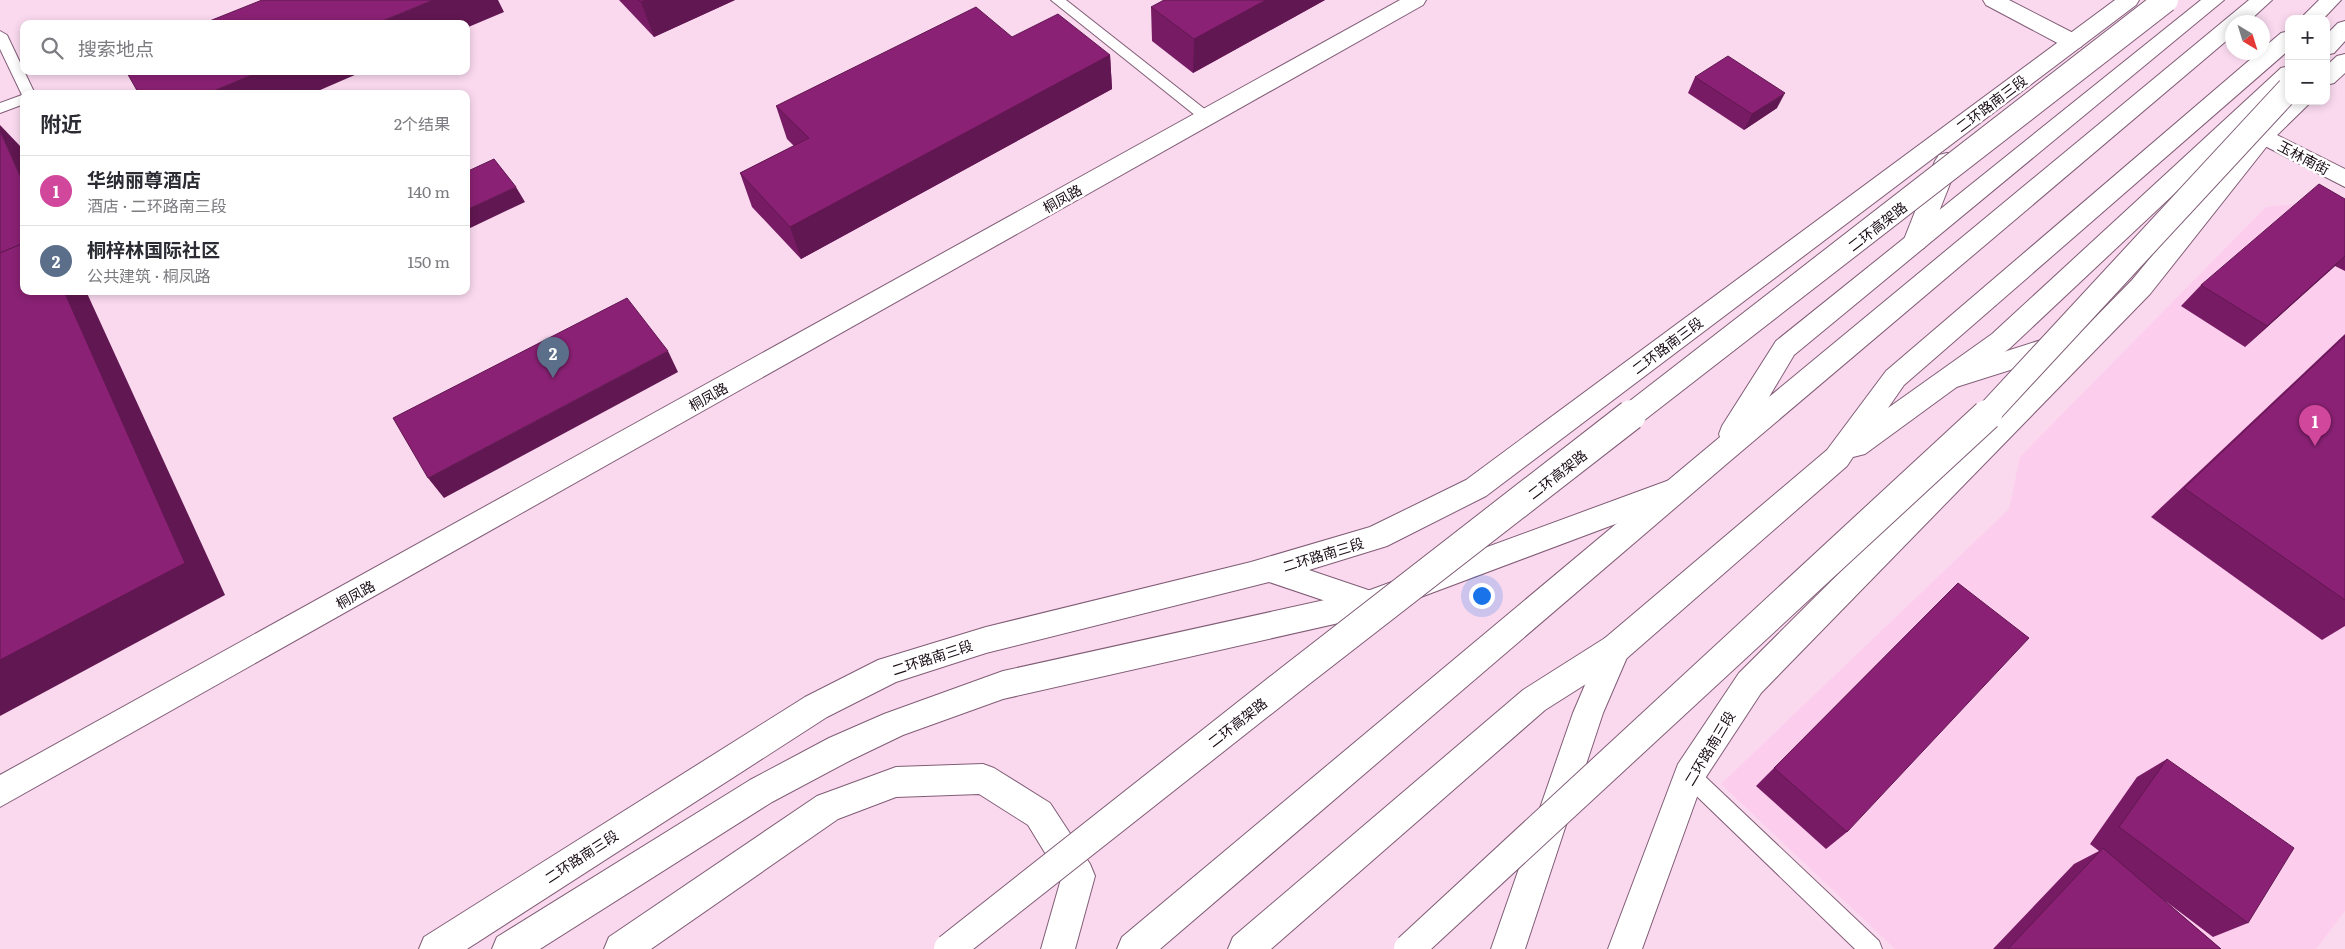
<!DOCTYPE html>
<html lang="zh">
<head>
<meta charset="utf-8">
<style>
	:root { --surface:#fff; --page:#f2f2f3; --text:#2b2b33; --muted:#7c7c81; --line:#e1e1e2; --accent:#237d52 }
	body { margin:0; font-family:Literata,"Noto Sans SC",serif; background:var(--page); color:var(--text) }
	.controls { position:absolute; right:15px; top:15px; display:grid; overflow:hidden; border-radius:10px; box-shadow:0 2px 8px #0003 }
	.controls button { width:45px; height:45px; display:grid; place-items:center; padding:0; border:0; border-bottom:1px solid var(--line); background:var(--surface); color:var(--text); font:25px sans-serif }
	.compass { position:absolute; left:2225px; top:15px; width:45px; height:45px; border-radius:50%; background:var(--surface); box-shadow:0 2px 8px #0003; rotate:142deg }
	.you { position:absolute; left:1481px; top:595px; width:18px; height:18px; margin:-12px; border:4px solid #fff; border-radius:50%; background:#1a73e8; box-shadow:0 0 0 8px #1a73e833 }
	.badge { display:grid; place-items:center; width:32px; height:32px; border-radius:50%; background:var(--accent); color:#fff; font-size:16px; font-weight:700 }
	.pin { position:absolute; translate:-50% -41px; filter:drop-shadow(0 1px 2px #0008) }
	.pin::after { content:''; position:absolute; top:26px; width:18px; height:15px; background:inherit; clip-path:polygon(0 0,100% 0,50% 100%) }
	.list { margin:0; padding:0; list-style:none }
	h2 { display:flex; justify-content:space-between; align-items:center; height:65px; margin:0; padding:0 20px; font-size:21px }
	h2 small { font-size:16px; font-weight:400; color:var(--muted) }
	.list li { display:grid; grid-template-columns:32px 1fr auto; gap:15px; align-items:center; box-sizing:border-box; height:70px; padding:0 20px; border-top:1px solid var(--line) }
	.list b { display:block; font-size:19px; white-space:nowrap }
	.list p { margin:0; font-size:16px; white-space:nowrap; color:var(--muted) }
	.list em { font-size:16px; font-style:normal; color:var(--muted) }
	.icon { flex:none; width:28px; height:28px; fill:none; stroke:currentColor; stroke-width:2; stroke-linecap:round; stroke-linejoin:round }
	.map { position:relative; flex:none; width:2345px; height:949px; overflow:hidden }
	.search { position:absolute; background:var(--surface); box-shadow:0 2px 8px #0003; left:20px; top:20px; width:450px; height:55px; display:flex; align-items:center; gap:12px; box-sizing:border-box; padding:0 18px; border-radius:10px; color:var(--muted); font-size:19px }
	.panel { position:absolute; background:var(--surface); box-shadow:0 2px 8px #0003; left:20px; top:90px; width:450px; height:205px; border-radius:10px }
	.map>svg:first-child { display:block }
	.built { fill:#fdcdee }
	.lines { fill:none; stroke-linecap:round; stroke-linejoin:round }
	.service-casing { stroke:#805d76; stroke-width:2 }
	.minor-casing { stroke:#805d76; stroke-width:2 }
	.tertiary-casing { stroke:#805d76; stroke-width:2 }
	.secondary-casing { stroke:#805d76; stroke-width:2 }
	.primary-casing { stroke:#805d76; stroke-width:2 }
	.trunk-casing { stroke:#805d76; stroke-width:2 }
	.service { fill:#fff; fill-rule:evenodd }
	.minor { fill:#fff; fill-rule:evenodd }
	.tertiary { fill:#fff; fill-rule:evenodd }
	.secondary { fill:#fff; fill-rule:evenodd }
	.primary { fill:#fff; fill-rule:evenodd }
	.trunk { fill:#fff; fill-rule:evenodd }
	.trunk-bridge-far1-casing { stroke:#805d76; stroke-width:26; stroke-linecap:butt }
	.trunk-bridge-casing { stroke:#805d76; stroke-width:32; stroke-linecap:butt }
	.trunk-bridge-far1 { stroke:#fff; stroke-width:24 }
	.trunk-bridge { stroke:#fff; stroke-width:30 }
	.wall { fill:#771c64 }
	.shaded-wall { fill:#611751 }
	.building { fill:#8a2174; stroke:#611751 }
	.labels { text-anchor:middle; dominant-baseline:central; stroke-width:5; stroke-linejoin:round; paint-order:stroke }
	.street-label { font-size:14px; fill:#190c15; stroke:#fff }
</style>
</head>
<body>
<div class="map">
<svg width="2345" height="949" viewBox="0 0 2345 949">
	<rect width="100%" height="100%" fill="#fad9ef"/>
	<polygon class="built" points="2313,202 2345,219 2345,911 2316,949 1895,949 1721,784 2009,509 2020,457 2266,207"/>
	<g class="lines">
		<defs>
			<g id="service">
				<polygon points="1051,0 1066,0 1211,114 1213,117 1211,120 1201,120"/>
				<polygon points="0,31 7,35 35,94 24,94 24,104 0,113 0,103 22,95 0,49"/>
				<polygon points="1689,765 1696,768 1879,941 1882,949 1855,949 1682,782 1679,775 1682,768"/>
			</g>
			<g id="minor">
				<polygon points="1400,0 1426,0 1423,5 0,807 0,775"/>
				<polygon points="1983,0 2009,0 2081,37 2084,42 2081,47 2073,49 2065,47 1986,5"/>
			</g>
			<polygon id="tertiary" points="2263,128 2345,169 2345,187 2255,141 2252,136 2255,131"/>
			<g id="secondary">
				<polygon points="2115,0 2139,0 2136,5 1486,496 1387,546 1309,570 1380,594 1385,603 1380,612 1370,616 1269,582 986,653 896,682 827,717 467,949 419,949 424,937 805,697 878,660 986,627 1251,562 1370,527 1466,480"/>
				<polygon points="2345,54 2345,73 2334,83 2326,85 2326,66 2337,56"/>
				<polygon points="2289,100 2312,101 2271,141 2150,294 1761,693 1702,783 1642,949 1608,949 1678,764 1739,673 2058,355 1950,389 1941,386 1937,379 1941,372 2063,333 2072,336 2074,339 2132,280 2255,131"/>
				<polygon points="1947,153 1955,155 1959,161 1927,242 1924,248 1915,251 1906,248 1903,242 1935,161 1939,155"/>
			</g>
			<g id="primary">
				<polygon points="1675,478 1685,482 1689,490 1685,498 1370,616 1003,699 903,735 851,760 772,802 540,949 492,949 497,937 750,780 829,738 884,714 1003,671 1370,590"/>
				<polygon points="1616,634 1627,638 1631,648 1603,713 1525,949 1491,949 1573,713 1605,638"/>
				<polygon points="983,764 994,768 1050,803 1090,864 1095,876 1075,949 1041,949 1061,879 1028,825 979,794 896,797 838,819 651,949 604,949 609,937 817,796 896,767"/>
			</g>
			<g id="trunk">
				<polygon points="2201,0 2224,0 1794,355 1769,397 2249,0 2272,0 2248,22 2232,22 2232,36 1730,461 1160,949 1117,949 1122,937 1720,437 1719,434 1722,426 1776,341"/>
				<polygon points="2319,0 2341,0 2323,19 2300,19"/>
				<polygon points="2345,21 2345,41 2334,53 2326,55 2326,35 2338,23"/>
				<polygon points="2289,31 2289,50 1904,385 1888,408 1992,334 2281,68 2289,66 2289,86 2010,348 1865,454 1853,457 1847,466 1627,658 1545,710 1271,949 1228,949 1233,937 1523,690 1605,638 1827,450 1886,371 2259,52 2262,52 2262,49 2281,33"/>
			</g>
		</defs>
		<use href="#service" class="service-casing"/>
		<use href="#minor" class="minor-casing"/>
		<use href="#tertiary" class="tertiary-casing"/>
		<use href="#secondary" class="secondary-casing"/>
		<use href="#primary" class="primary-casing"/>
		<use href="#trunk" class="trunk-casing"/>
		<use href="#service" class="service"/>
		<use href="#minor" class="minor"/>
		<use href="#tertiary" class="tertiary"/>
		<use href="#secondary" class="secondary"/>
		<use href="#primary" class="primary"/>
		<use href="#trunk" class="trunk"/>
		<defs>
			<g id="trunk-bridge-far1">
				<polyline points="1630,416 2166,0"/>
				<polyline points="1986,416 2289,89"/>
			</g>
			<g id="trunk-bridge">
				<polyline points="949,949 1290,680 1631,415"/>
				<polyline points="1409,949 1987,415"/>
			</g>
		</defs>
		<use href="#trunk-bridge-far1" class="trunk-bridge-far1-casing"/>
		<use href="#trunk-bridge" class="trunk-bridge-casing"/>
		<use href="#trunk-bridge-far1" class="trunk-bridge-far1"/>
		<use href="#trunk-bridge" class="trunk-bridge"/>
	</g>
	<g class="wall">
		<polygon points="619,0 735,0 654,37"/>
		<polygon points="1325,0 1193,73 1152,41 1151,7"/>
		<polygon points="1110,55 1112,89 801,259 752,207 740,173 794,146 787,139 776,106"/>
		<polygon points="1695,77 1777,108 1744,130 1688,93"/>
		<polygon points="2345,199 2345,271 2335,266 2245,347 2181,306 2201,285"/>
		<polygon points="2345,334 2345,626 2322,640 2151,517"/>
		<polygon points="1958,583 1847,832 1826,849 1756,786"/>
		<polygon points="2167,759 2248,923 2213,937 2160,897 2221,949 1993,949 2074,864 2099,851 2090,844 2137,777"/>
	</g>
	<g class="shaded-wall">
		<polygon points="433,0 498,0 504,12 466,28 466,24 375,24"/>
		<polygon points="646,0 735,0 654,37 641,2"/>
		<polygon points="1266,0 1325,0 1193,73 1194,39"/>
		<polygon points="1110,55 1112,89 801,259 790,227"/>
		<polygon points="261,71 364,71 311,94 206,94"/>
		<polygon points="1785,93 1777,108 1744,130 1752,114"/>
		<polygon points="0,125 21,147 24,154 24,185 0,131"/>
		<polygon points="516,187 525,202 466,230 466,210"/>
		<polygon points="2345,256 2335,266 2245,347 2267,326"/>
		<polygon points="64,291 86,291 225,595 0,716 0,660"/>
		<polygon points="668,351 678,372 444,498 428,478"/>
	</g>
	<g class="building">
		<polygon points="262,0 433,0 375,24 202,24"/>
		<polygon points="638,0 646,0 641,2"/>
		<polygon points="1164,0 1266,0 1194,39 1151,7"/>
		<polygon points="976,7 1012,37 1058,14 1110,55 790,227 740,173 809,138 776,106"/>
		<polygon points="1728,56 1785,93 1752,114 1695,77"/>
		<polygon points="126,71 261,71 206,94 139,94"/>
		<polygon points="0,131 24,185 24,243 0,253"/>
		<polygon points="494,159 516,187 466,210 466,172"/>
		<polygon points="2319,184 2345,199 2345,256 2267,326 2201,285"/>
		<polygon points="24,243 24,291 64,291 185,563 0,660 0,253"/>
		<polygon points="627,298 668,351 428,478 393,418"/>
		<polygon points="2345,336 2345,600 2184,488"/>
		<polygon points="1958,583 2029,638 1847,832 1774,768"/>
		<polygon points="2167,759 2294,848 2248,923 2119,827"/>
		<polygon points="2103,848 2221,949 2008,949"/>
	</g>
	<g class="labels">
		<g class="street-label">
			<text transform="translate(1991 103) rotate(-37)">二环路南三段</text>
			<text transform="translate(2304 157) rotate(28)">玉林南街</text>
			<text transform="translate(1062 198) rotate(-29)">桐凤路</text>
			<text transform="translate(1877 226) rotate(-38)">二环高架路</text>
			<text transform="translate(1667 345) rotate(-37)">二环路南三段</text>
			<text transform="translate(708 396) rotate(-29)">桐凤路</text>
			<text transform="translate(1557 474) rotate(-38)">二环高架路</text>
			<text transform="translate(1323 554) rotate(-17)">二环路南三段</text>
			<text transform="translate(355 594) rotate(-29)">桐凤路</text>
			<text transform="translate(932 657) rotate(-18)">二环路南三段</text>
			<text transform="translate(1237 722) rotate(-38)">二环高架路</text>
			<text transform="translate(1709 748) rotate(-59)">二环路南三段</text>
			<text transform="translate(581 856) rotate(-33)">二环路南三段</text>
		</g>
	</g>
</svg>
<div class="controls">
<button>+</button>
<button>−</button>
</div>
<svg class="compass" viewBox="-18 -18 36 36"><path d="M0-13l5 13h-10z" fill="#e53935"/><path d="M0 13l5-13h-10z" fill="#7c7c81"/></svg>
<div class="you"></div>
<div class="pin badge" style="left:2315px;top:446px;background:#d1479c">1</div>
<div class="pin badge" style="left:553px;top:378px;background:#5c6f8a">2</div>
<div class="search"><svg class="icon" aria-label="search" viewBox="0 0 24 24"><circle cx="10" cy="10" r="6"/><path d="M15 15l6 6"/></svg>搜索地点</div>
<section class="panel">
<h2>附近<small>2个结果</small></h2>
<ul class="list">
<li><span class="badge" style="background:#d1479c">1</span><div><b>华纳丽尊酒店</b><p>酒店 · 二环路南三段</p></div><em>140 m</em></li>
<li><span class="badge" style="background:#5c6f8a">2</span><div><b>桐梓林国际社区</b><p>公共建筑 · 桐凤路</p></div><em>150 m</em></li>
</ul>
</section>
</div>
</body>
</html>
